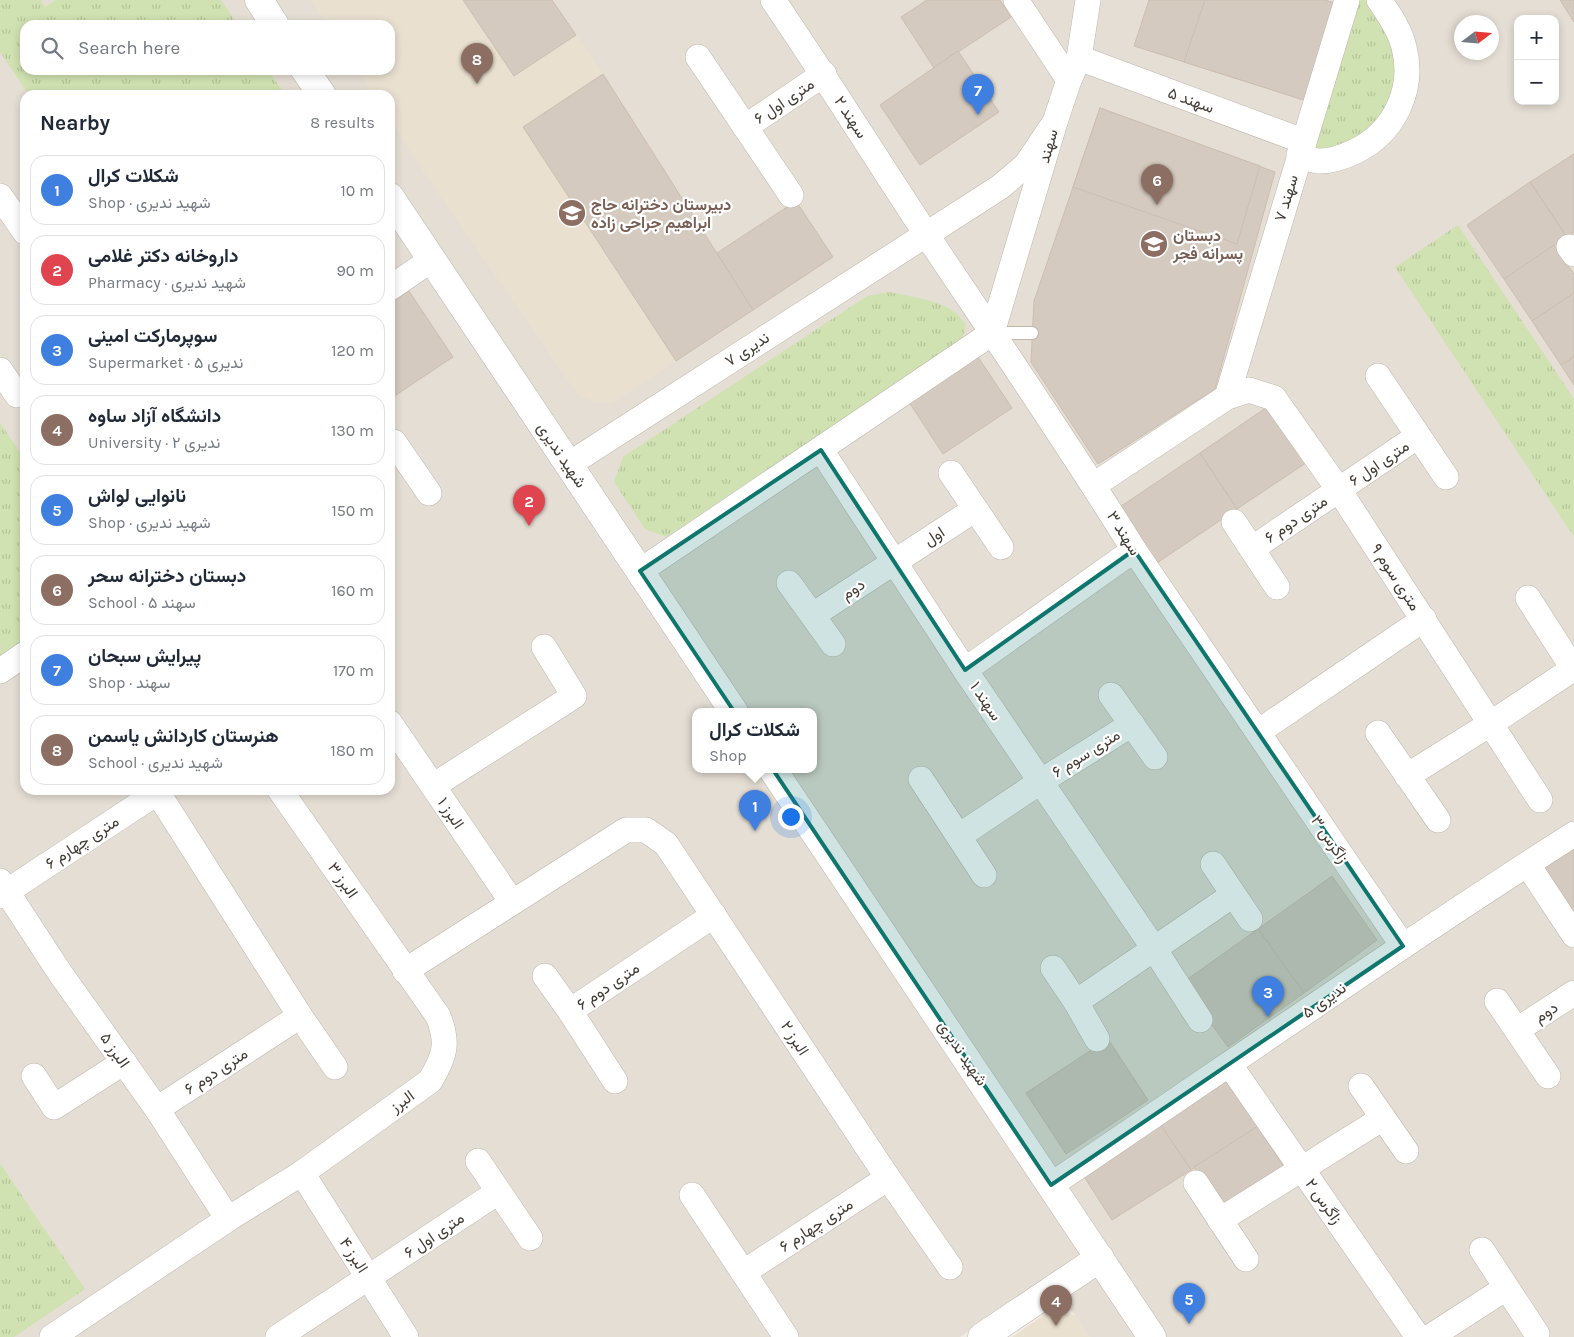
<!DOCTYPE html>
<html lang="en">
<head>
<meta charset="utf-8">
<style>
	:root { --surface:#fff; --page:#f2f2f3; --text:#1f2937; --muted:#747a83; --line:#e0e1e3; --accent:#b45309 }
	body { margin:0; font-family:Karla,Vazirmatn,sans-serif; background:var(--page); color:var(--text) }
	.controls { position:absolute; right:15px; top:15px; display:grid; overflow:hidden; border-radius:10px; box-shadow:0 2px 8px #0003 }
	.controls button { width:45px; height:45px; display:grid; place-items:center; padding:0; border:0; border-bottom:1px solid var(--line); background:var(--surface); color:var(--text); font:25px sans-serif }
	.compass { position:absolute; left:1454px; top:15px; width:45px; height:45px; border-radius:50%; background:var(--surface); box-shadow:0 2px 8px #0003; rotate:74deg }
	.you { position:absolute; left:790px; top:816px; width:18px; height:18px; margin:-12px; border:4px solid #fff; border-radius:50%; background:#1a73e8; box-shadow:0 0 0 8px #1a73e833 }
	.badge { display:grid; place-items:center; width:32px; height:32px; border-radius:50%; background:var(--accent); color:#fff; font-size:16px; font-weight:700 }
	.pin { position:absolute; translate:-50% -41px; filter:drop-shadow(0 1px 2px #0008) }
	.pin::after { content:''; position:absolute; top:26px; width:18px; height:15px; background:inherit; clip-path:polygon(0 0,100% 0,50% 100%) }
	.popup { position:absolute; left:692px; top:708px; width:125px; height:65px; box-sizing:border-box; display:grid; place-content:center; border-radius:10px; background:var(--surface); filter:drop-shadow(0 1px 4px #0005); font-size:16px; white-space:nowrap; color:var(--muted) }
	.popup b { font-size:19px; color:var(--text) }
	.popup::after { content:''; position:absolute; left:50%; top:100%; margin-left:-10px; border:10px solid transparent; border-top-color:var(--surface) }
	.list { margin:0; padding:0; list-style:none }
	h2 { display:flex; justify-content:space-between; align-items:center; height:65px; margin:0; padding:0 20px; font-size:21px }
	h2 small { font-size:16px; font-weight:400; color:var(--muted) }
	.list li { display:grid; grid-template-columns:32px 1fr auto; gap:15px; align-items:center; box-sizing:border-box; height:70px; margin:0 10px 10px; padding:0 10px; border:1px solid var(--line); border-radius:15px }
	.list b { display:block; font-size:19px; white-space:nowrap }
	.list p { margin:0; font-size:16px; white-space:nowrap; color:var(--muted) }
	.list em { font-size:16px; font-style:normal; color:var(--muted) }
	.icon { flex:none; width:28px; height:28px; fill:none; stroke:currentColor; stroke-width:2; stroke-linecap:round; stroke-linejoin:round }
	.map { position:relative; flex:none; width:1574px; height:1337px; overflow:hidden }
	.search { position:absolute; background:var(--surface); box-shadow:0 2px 8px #0003; left:20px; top:20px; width:375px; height:55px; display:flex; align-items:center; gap:12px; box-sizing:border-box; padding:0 18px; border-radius:15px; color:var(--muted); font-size:19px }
	.panel { position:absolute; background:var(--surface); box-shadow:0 2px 8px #0003; left:20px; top:90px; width:375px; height:705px; border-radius:15px }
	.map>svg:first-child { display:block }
	.residential { fill:#e5ded4; fill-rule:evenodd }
	.education { fill:#e9e0d0 }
	.park { fill:url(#park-tufts) }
	.building { fill:#d5cabf; stroke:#ccbeb0 }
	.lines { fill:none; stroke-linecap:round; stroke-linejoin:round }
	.service-casing { stroke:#bfb6ac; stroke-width:14 }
	.minor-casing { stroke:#bfb6ac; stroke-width:26 }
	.tertiary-casing { stroke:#bfb6ac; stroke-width:29 }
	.service { stroke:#fff; stroke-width:12 }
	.minor { stroke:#fff; stroke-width:25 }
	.tertiary { stroke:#fff; stroke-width:28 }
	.marked { fill:#0f766e; fill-opacity:0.2; stroke:#0f766e; stroke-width:4; stroke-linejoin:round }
	.labels { text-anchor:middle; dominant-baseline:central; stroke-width:4.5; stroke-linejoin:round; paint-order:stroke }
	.street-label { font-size:16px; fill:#433c35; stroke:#fff }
	.education-label { font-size:16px; font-weight:bold; fill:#785e54; stroke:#fff; text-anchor:start }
</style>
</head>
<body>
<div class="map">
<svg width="1574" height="1337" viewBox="0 0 1574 1337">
	<defs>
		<pattern id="park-tufts" width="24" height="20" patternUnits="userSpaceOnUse" patternTransform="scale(1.25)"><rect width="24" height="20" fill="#d0e2b1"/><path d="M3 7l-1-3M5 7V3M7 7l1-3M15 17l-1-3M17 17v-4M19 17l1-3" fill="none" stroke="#b4c399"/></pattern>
	</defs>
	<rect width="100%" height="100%" fill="#f1ece5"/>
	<path class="residential" d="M0,0H1574V1337H1090L1075,1315L1046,1279L960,1337H0ZM1518,19H1555V101H1518ZM1462,22H1492V52H1462ZM25,25H390V70H25ZM25,95H390V790H25ZM696,712H814V770H696Z"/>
	<g class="education">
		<polygon points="311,0 552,0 603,74 753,310 612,403 596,402 579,396 425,174 390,120 390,95 374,95 357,70 390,70 390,25 328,25"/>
		<polygon points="1050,1311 1075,1315 1090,1337 1012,1337"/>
	</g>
	<g class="park">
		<polygon points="0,0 41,0 45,7 56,0 221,0 238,25 25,25 25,70 268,70 285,95 29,95 0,52"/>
		<polygon points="1353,0 1371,0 1398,61 1393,101 1354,148 1305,152"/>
		<polygon points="1458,225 1574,399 1574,537 1395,267"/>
		<path d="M889,292C908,296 940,300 956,313C960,316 963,322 966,325L962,339L666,537L645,529L614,482L623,457L867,296Z"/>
		<polygon points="0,423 25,459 25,641 0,657"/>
		<polygon points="0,1163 85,1289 14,1337 0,1337"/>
	</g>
	<g class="building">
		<polygon points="463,0 552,0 576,35 514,76"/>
		<polygon points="927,0 1000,0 1011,17 934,68 901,17"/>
		<polygon points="1149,0 1324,0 1334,3 1304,100 1134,46"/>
		<polygon points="1205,0 1324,0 1334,3 1304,100 1184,62"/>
		<polygon points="1560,0 1574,0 1574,22"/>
		<polygon points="958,51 999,112 920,165 880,105"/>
		<polygon points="603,74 753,310 676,361 523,127"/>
		<polygon points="1100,108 1275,172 1215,389 1098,464 1031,362 1034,301"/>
		<polygon points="1100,108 1260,166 1237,244 1073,187"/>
		<polygon points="1574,154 1574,232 1567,237 1530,182"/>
		<polygon points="1530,182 1567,237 1504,279 1467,225"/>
		<polygon points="796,201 833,257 753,310 717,253"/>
		<polygon points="1554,245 1574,274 1574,293 1532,321 1504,279"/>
		<polygon points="407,288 453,357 390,399 390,300"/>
		<polygon points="1574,293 1574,357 1561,365 1532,321"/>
		<polygon points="976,354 1012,408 943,454 907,399"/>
		<polygon points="1574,357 1574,385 1561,365"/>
		<polygon points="1270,405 1309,461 1237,509 1200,453"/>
		<polygon points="1200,453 1237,509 1157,563 1120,507"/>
		<polygon points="1574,843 1574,912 1572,914 1540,866"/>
		<polygon points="1332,876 1377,940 1304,993 1258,929"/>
		<polygon points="1258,929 1304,993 1228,1047 1182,983"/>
		<polygon points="1108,1039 1148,1100 1066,1154 1026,1093"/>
		<polygon points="1227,1080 1258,1126 1191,1170 1160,1124"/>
		<polygon points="1160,1124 1191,1170 1112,1220 1083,1175"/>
		<polygon points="1258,1126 1285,1169 1221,1209 1194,1167"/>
	</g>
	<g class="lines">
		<defs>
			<polyline id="service" points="992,333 1032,333"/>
			<g id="minor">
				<path d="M773,0C827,79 877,160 930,240C999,343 1069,445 1134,550L1403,946"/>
				<polyline points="1016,0 1069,80"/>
				<polyline points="698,57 791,195"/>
				<polyline points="1079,58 1303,141"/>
				<polyline points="745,127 824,74"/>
				<path d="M1299,155C1305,157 1311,160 1317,161C1330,162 1343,157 1354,152C1394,133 1415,90 1404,47C1400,30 1389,14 1379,0"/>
				<polyline points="0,196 25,232"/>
				<polyline points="1569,247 1574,254"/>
				<polyline points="390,288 431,260"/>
				<polyline points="992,333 1055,122 1069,80 1079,58 1088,0"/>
				<polyline points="0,370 17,395 25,390"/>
				<polyline points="1378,376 1446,477"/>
				<polyline points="1227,397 1347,0"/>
				<polyline points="390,444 394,442 429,493"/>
				<polyline points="821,450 965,670 1155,950 1200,1020"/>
				<polyline points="568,465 1000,187 1026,165 1055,122"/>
				<polyline points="951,473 1001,547"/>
				<polyline points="1094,485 1227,397 1249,390 1274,398 1339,490 1540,800"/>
				<polyline points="1234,522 1277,587"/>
				<polyline points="1253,548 1418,436"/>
				<polyline points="640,571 992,333"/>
				<polyline points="789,583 833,644"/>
				<polyline points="1528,598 1574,670"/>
				<polyline points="813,615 974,510"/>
				<polyline points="965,670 1134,550"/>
				<polyline points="0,671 25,654"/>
				<polyline points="1111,695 1155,757"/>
				<polyline points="390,723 512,902"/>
				<polyline points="1258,732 1424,619"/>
				<polyline points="1378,733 1438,820"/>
				<polyline points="1407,776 1490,724 1573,669"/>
				<polyline points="921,779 984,875"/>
				<polyline points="433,786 574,696 544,647"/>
				<polyline points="156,790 300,1016 335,1067"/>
				<polyline points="959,836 1040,782 1132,724"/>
				<polyline points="1213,864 1250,919"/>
				<polyline points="1528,865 1574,935"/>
				<polyline points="0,881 60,973 157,1109 228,1219"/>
				<polyline points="0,896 158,792"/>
				<polyline points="1053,968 1076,1002 1097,1039"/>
				<polyline points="405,971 626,830 646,830 666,844 888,1178 950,1267"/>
				<polyline points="545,976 570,1011 615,1081"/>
				<polyline points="1497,1001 1548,1076"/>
				<polyline points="1076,1002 1233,895"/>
				<polyline points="570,1011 714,915"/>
				<polyline points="1517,1030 1574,993"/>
				<polyline points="1230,1065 1418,1337"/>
				<polyline points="34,1076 54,1107 124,1062"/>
				<polyline points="1361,1086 1406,1151"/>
				<polyline points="157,1109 300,1016"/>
				<polyline points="478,1161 530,1238"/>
				<polyline points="302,1173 406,1337"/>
				<polyline points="1196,1183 1246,1259"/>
				<path d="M1051,1185C1225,1068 1397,947 1574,834"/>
				<polyline points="692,1195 786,1337"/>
				<polyline points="1220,1220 1383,1118"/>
				<polyline points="1482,1250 1537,1334"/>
				<polyline points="744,1272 888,1178"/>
				<path d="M52,1337L228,1219L302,1173L430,1081C445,1056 449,1043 438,1016L280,790"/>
				<polyline points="278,1337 498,1192"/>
				<polyline points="1430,1337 1506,1288"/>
			</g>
			<g id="tertiary">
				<polyline points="259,0 275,25"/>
				<polyline points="305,70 322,95"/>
				<polyline points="390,197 734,712"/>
				<polyline points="773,770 1152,1337"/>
				<polyline points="982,1337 1100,1258"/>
			</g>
		</defs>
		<use href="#service" class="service-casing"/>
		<use href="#minor" class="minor-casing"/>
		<use href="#tertiary" class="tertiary-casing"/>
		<use href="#service" class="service"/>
		<use href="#minor" class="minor"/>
		<use href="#tertiary" class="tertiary"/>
	</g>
	<path class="marked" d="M821,450L965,670L1134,550L1403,946L1051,1185L640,571Z"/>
	<defs>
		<symbol id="school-disc" viewBox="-11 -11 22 22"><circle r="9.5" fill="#8d6e63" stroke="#fff"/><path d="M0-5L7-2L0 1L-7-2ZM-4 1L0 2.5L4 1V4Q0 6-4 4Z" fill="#fff"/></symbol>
	</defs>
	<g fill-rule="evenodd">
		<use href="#school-disc" x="556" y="197" width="32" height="32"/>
		<use href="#school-disc" x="1138" y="228" width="32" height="32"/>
	</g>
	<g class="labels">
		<g class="street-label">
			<text transform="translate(1191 100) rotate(20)">سهند ۵</text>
			<text transform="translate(784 101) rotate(-34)">۶ متری اول</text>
			<text transform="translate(851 117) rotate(57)">سهند ۲</text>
			<text transform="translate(1048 146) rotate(-74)">سهند</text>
			<text transform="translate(1286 198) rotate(-73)">سهند ۷</text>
			<text transform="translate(747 349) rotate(-33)">ندیری ۷</text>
			<text transform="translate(562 455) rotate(56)">شهید ندیری</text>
			<text transform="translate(1379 463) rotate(-34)">۶ متری اول</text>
			<text transform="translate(1296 519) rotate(-34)">۶ متری دوم</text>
			<text transform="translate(1124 533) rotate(58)">سهند ۳</text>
			<text transform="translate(934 536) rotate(-33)">اول</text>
			<text transform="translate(1396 577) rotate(57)">۹ متری سوم</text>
			<text transform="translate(853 589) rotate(-33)">دوم</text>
			<text transform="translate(986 701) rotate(56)">سهند ۱</text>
			<text transform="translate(1086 753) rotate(-32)">۶ متری سوم</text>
			<text transform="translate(451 813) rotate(56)">البرز ۱</text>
			<text transform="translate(1330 839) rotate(56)">زاگرس ۳</text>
			<text transform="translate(82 842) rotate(-33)">۶ متری چهارم</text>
			<text transform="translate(343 880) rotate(55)">البرز ۳</text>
			<text transform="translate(608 986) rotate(-34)">۶ متری دوم</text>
			<text transform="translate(1324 1000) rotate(-35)">ندیری ۵</text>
			<text transform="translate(1546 1012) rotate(-33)">دوم</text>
			<text transform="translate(795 1038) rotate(57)">البرز ۲</text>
			<text transform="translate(115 1050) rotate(55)">البرز ۵</text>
			<text transform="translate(963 1053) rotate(56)">شهید ندیری</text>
			<text transform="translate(216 1071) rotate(-33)">۶ متری دوم</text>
			<text transform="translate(402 1101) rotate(-36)">البرز</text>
			<text transform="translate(1324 1201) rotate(55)">زاگرس ۲</text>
			<text transform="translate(816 1225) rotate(-33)">۶ متری چهارم</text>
			<text transform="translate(434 1235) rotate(-34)">۶ متری اول</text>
			<text transform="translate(354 1255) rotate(57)">البرز ۴</text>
		</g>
		<g class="education-label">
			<text x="591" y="204">دبیرستان دخترانه حاج<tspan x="591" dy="18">ابراهیم جراحی زاده</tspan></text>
			<text x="1173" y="235">دبستان<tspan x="1173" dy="18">پسرانه فجر</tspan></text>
		</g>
	</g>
</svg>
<div class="controls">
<button>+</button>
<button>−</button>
</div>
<svg class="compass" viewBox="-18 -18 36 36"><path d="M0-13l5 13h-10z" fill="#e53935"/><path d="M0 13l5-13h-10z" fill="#747a83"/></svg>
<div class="you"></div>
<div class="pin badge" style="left:755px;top:831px;background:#3f7fe0">1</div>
<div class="popup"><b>شکلات کرال</b>Shop</div>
<div class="pin badge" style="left:529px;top:526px;background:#e0444e">2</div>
<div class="pin badge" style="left:1268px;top:1017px;background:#3f7fe0">3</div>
<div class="pin badge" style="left:1056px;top:1326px;background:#8d6e63">4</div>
<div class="pin badge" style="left:1189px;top:1324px;background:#3f7fe0">5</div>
<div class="pin badge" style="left:1157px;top:205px;background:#8d6e63">6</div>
<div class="pin badge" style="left:978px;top:115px;background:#3f7fe0">7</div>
<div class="pin badge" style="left:477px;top:84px;background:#8d6e63">8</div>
<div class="search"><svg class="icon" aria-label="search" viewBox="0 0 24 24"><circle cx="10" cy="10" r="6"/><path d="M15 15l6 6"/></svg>Search here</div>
<section class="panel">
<h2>Nearby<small>8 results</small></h2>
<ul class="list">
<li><span class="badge" style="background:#3f7fe0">1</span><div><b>شکلات کرال</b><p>Shop · شهید ندیری</p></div><em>10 m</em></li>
<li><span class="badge" style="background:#e0444e">2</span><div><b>داروخانه دکتر غلامی</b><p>Pharmacy · شهید ندیری</p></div><em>90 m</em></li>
<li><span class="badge" style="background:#3f7fe0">3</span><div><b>سوپرمارکت امینی</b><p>Supermarket · ندیری ۵</p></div><em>120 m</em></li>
<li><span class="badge" style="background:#8d6e63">4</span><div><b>دانشگاه آزاد ساوه</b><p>University · ندیری ۲</p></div><em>130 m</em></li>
<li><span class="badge" style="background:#3f7fe0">5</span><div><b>نانوایی لواش</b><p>Shop · شهید ندیری</p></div><em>150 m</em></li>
<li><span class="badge" style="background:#8d6e63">6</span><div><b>دبستان دخترانه سحر</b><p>School · سهند ۵</p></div><em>160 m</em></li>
<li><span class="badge" style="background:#3f7fe0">7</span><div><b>پیرایش سبحان</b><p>Shop · سهند</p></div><em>170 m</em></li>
<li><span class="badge" style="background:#8d6e63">8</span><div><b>هنرستان کاردانش یاسمن</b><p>School · شهید ندیری</p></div><em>180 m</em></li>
</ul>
</section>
</div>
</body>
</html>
